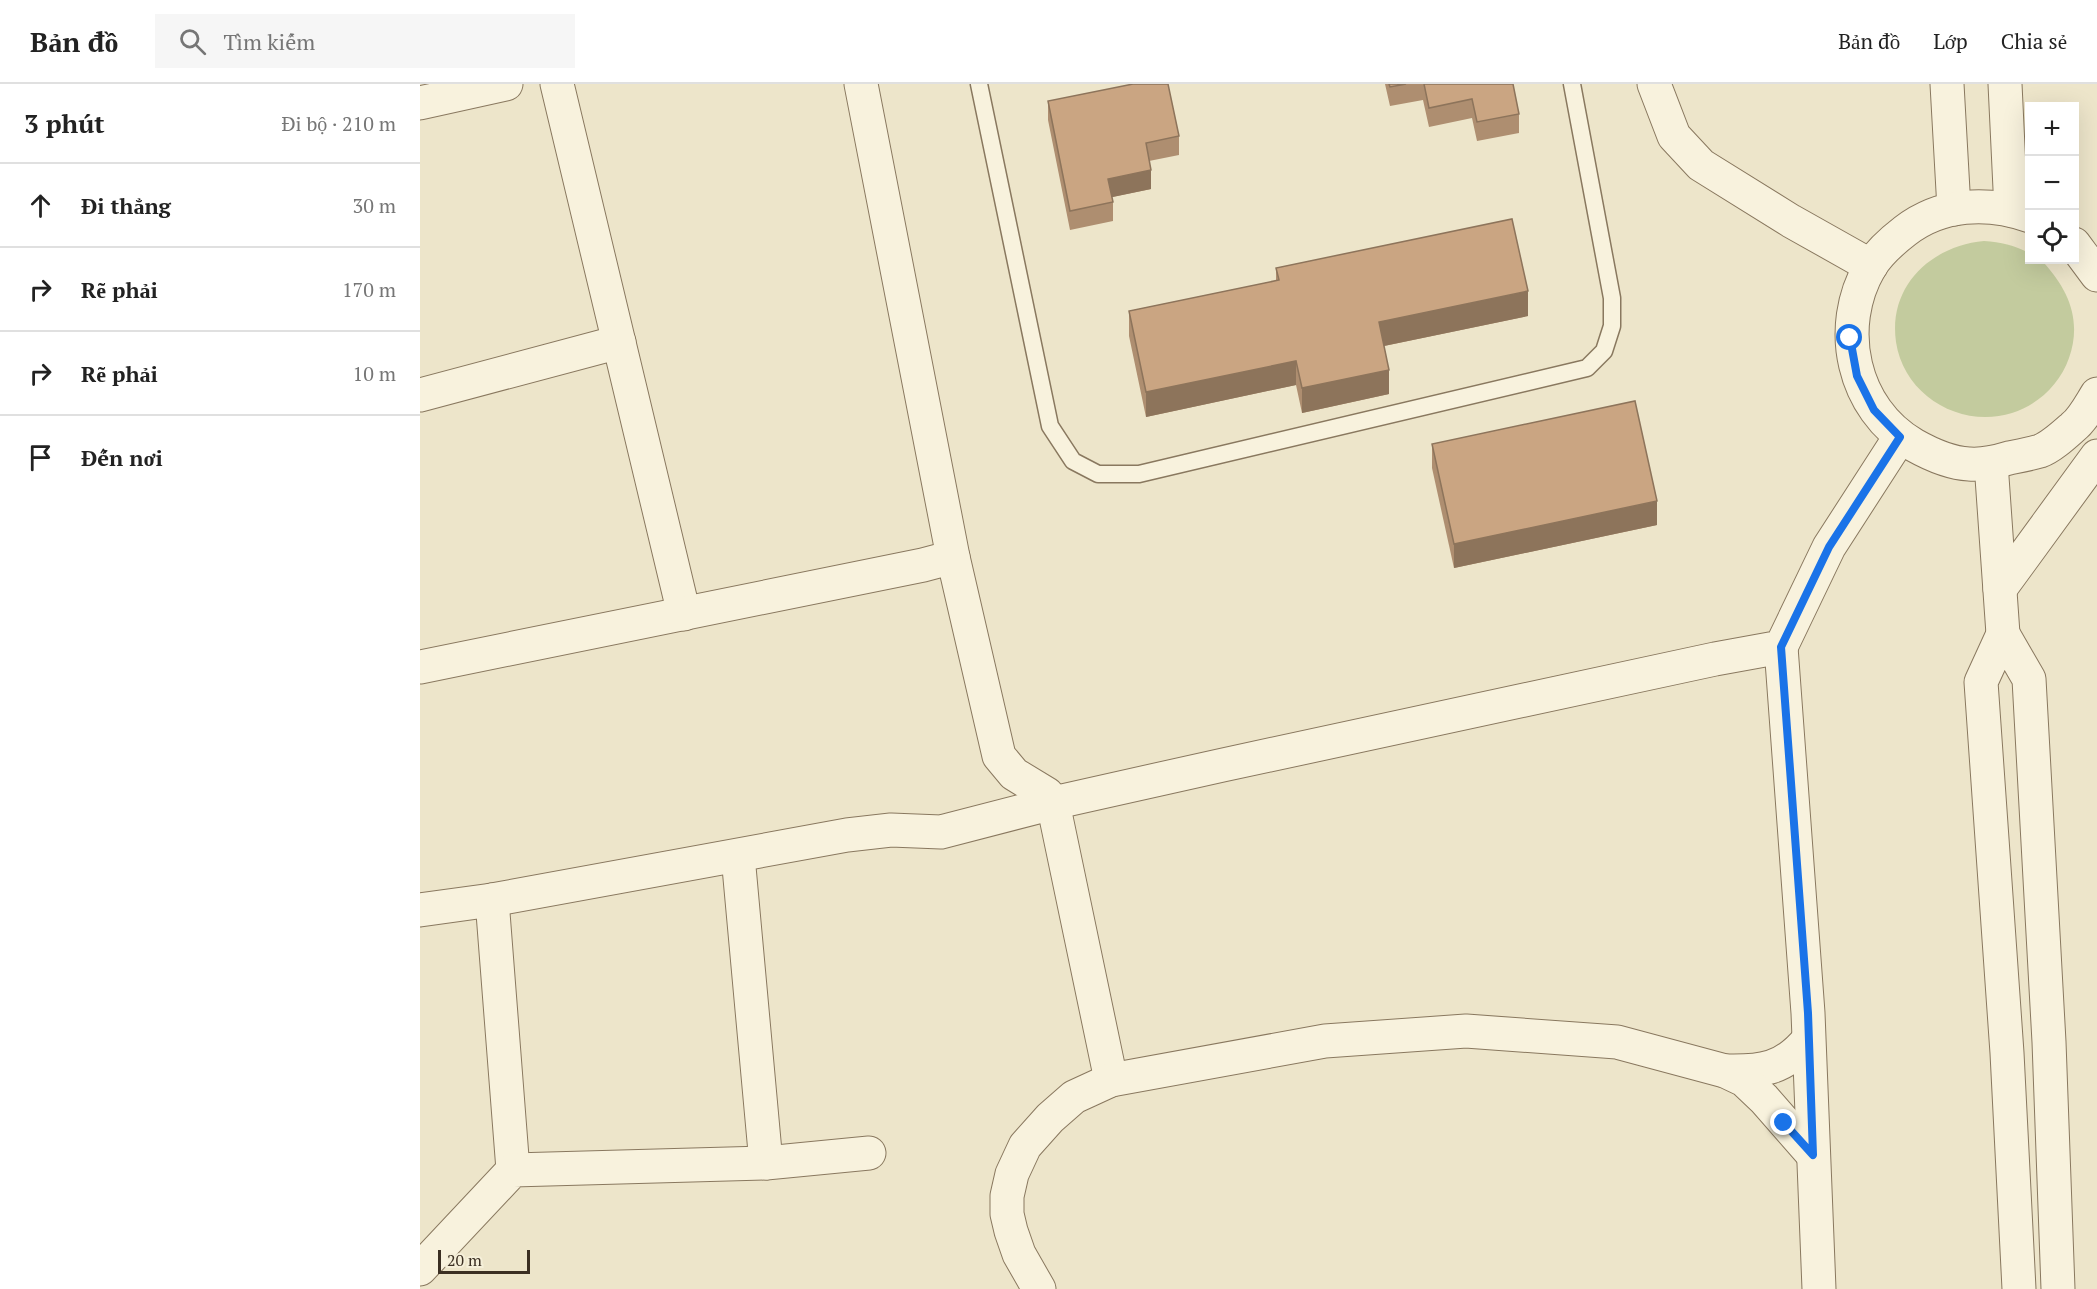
<!DOCTYPE html>
<html lang="vi">
<head>
<meta charset="utf-8">
<style>
	:root { --surface:#fff; --page:#f6f6f6; --text:#222; --muted:#767676; --line:#e0e0e0 }
	body { margin:0; font-family:"PT Serif",serif; background:var(--page); color:var(--text) }
	.controls { position:absolute; right:18px; top:18px; display:grid; overflow:hidden; border-radius:0px; box-shadow:0 6px 24px #0002 }
	.controls button { width:54px; height:54px; display:grid; place-items:center; padding:0; border:0; border-bottom:2px solid var(--line); background:var(--surface); color:var(--text); font:30px sans-serif }
	.scale { position:absolute; left:18px; bottom:15px; width:92px; box-sizing:border-box; padding-left:6px; border:3px solid #3b2f22; border-top:0; font-size:16px; line-height:21px; white-space:nowrap; color:#3b2f22; -webkit-text-stroke:4px #f5efd9; paint-order:stroke }
	.stop { position:absolute; width:18px; height:18px; margin:-14px; border:4px solid #1a73e8; border-radius:50%; background:#fff }
	.stop.end { background:#1a73e8; border-color:#fff; box-shadow:0 2px 6px #0008 }
	.list { margin:0; padding:0; list-style:none }
	h2 { display:flex; justify-content:space-between; align-items:center; height:78px; margin:0; padding:0 24px; font-size:26px }
	h2 small { font-size:20px; font-weight:400; color:var(--muted) }
	.list li { display:grid; grid-template-columns:39px 1fr auto; gap:18px; align-items:center; box-sizing:border-box; height:84px; padding:0 24px; border-top:2px solid var(--line) }
	.list b { display:block; font-size:22px; white-space:nowrap }
	.list em { font-size:20px; font-style:normal; color:var(--muted) }
	.icon { flex:none; width:33px; height:33px; fill:none; stroke:currentColor; stroke-width:2; stroke-linecap:round; stroke-linejoin:round }
	.map { position:relative; flex:none; width:1677px; height:1205px; overflow:hidden }
	header { display:flex; align-items:center; gap:36px; box-sizing:border-box; height:84px; padding:0 30px; background:var(--surface); border-bottom:2px solid var(--line) }
	header strong { font-size:28px }
	nav { display:flex; gap:33px; margin-inline-start:auto; font-size:21px }
	.search { width:420px; height:54px; background:var(--page); display:flex; align-items:center; gap:15px; box-sizing:border-box; padding:0 21px; border-radius:0px; color:var(--muted); font-size:22px }
	main { display:flex }
	aside { flex:1; background:var(--surface) }
	.map>svg:first-child { display:block }
	.green { fill:#c3cb9e }
	.lines { fill:none; stroke-linecap:round; stroke-linejoin:round }
	.lane-casing { stroke:#89785f; stroke-width:19 }
	.street-casing { stroke:#89785f; stroke-width:35 }
	.lane { stroke:#f8f2dd; stroke-width:16 }
	.street { stroke:#f8f2dd; stroke-width:33 }
	.wall { fill:#ae8e70 }
	.shaded-wall { fill:#8d745b }
	.building { fill:#caa582; stroke:#8d745b; stroke-width:1.5 }
	.route { stroke:#1a73e8; stroke-width:8 }
</style>
</head>
<body>
<header>
<strong>Bản đồ</strong>
<div class="search"><svg class="icon" aria-label="search" viewBox="0 0 24 24"><circle cx="10" cy="10" r="6"/><path d="M15 15l6 6"/></svg>Tìm kiếm</div>
<nav><a>Bản đồ</a><a>Lớp</a><a>Chia sẻ</a></nav>
</header>
<main>
<aside>
<h2>3 phút<small>Đi bộ · 210 m</small></h2>
<ul class="list">
<li><svg class="icon" aria-label="ahead" viewBox="0 0 24 24"><path d="M12 20V5M6 11l6-6 6 6"/></svg><div><b>Đi thẳng</b></div><em>30 m</em></li>
<li><svg class="icon" aria-label="right" viewBox="0 0 24 24"><path d="M7 20v-9h11M14 6l5 5-5 5"/></svg><div><b>Rẽ phải</b></div><em>170 m</em></li>
<li><svg class="icon" aria-label="right" viewBox="0 0 24 24"><path d="M7 20v-9h11M14 6l5 5-5 5"/></svg><div><b>Rẽ phải</b></div><em>10 m</em></li>
<li><svg class="icon" aria-label="arrive" viewBox="0 0 24 24"><path d="M6 21V4h12l-3 4 3 4H6"/></svg><div><b>Đến nơi</b></div></li>
</ul>
</aside>
<div class="map">
<svg width="1677" height="1205" viewBox="0 0 1677 1205">
	<rect width="100%" height="100%" fill="#ede5ca"/>
	<path class="green" d="M1564,157C1581,158 1594,161 1609,169L1610,176H1619L1623,178C1649,206 1662,237 1649,274C1640,300 1618,321 1592,329C1541,345 1484,312 1476,258C1468,202 1511,162 1564,157Z"/>
	<g class="lines">
		<defs>
			<polyline id="lane" points="559,0 630,342 653,377 678,390 719,390 1167,284 1184,267 1192,242 1192,214 1152,0"/>
			<g id="street">
				<polyline points="137,0 264,530"/>
				<polyline points="1234,0 1254,52 1281,81 1371,137 1451,182"/>
				<polyline points="1527,0 1534,125"/>
				<polyline points="1585,0 1591,126"/>
				<polyline points="0,19 86,0"/>
				<path d="M1610,132C1568,117 1521,119 1485,147C1472,157 1459,168 1450,183C1415,243 1432,325 1494,361C1510,370 1529,379 1549,380C1562,381 1576,378 1589,374C1599,372 1610,370 1620,367C1631,363 1644,351 1653,343C1663,335 1670,321 1677,310"/>
				<polyline points="1654,160 1677,191"/>
				<polyline points="0,311 199,258"/>
				<polyline points="1571,379 1583,550"/>
				<polyline points="533,473 579,672 594,690 627,710 633,719 691,996"/>
				<polyline points="1580,505 1677,372"/>
				<polyline points="1361,563 1388,929 1399,1205"/>
				<polyline points="0,583 503,481 533,473 441,0"/>
				<polyline points="318,772 346,1079"/>
				<polyline points="72,816 93,1086"/>
				<polyline points="0,826 72,816 427,751 471,746 521,748 633,719 803,681 1295,575 1361,563 1409,463 1480,353"/>
				<path d="M1305,987C1342,988 1364,985 1388,956"/>
				<polyline points="0,1185 93,1086 346,1079 449,1069"/>
				<polyline points="619,1205 599,1170 591,1147 587,1130 587,1112 592,1090 605,1062 630,1034 654,1013 691,996 905,957 1046,947 1197,958 1305,987 1324,996 1344,1015 1393,1071"/>
				<polyline points="1599,1205 1587,969 1561,598 1583,550 1609,595 1629,958 1638,1205"/>
			</g>
		</defs>
		<use href="#lane" class="lane-casing"/>
		<use href="#street" class="street-casing"/>
		<use href="#lane" class="lane"/>
		<use href="#street" class="street"/>
	</g>
	<g class="wall">
		<polygon points="965,0 1093,0 1099,30 1099,49 1057,57 1052,34 1009,43 1003,16 970,22"/>
		<polygon points="628,17 759,52 759,71 729,77 731,105 692,113 693,118 693,137 650,146 628,36"/>
		<polygon points="856,184 1108,232 964,262 969,310 882,329 876,301 726,333 709,252 709,227 856,197"/>
		<polygon points="1012,360 1237,441 1034,484 1012,384"/>
	</g>
	<g class="shaded-wall">
		<polygon points="731,86 731,105 688,114 688,95"/>
		<polygon points="1108,207 1108,232 959,263 959,238"/>
		<polygon points="876,277 876,301 726,333 726,308"/>
		<polygon points="969,286 969,310 882,329 882,304"/>
		<polygon points="1237,417 1237,441 1034,484 1034,460"/>
	</g>
	<g class="building">
		<polygon points="713,0 748,0 759,52 726,59 731,86 688,95 693,118 650,127 628,17"/>
		<polygon points="969,0 986,0 970,3"/>
		<polygon points="1004,0 1093,0 1099,30 1057,38 1052,15 1009,24"/>
		<polygon points="1092,135 1108,207 959,238 969,286 882,304 876,277 726,308 709,227 859,196 856,184"/>
		<polygon points="1215,317 1237,417 1034,460 1012,360"/>
	</g>
	<g class="lines">
		<polyline class="route" points="1364,1039 1393,1071 1388,929 1361,563 1409,463 1480,353 1454,326 1437,292 1430,254"/>
	</g>
</svg>
<div class="controls">
<button>+</button>
<button>−</button>
<button><svg class="icon" aria-label="locate" viewBox="0 0 24 24"><circle cx="12" cy="12" r="6"/><path d="M12 2v4M12 18v4M2 12h4M18 12h4"/></svg></button>
</div>
<div class="scale">20 m</div>
<div class="stop" style="left:1430px;top:254px"></div>
<div class="stop end" style="left:1364px;top:1039px"></div>
</div>
</main>
</body>
</html>
